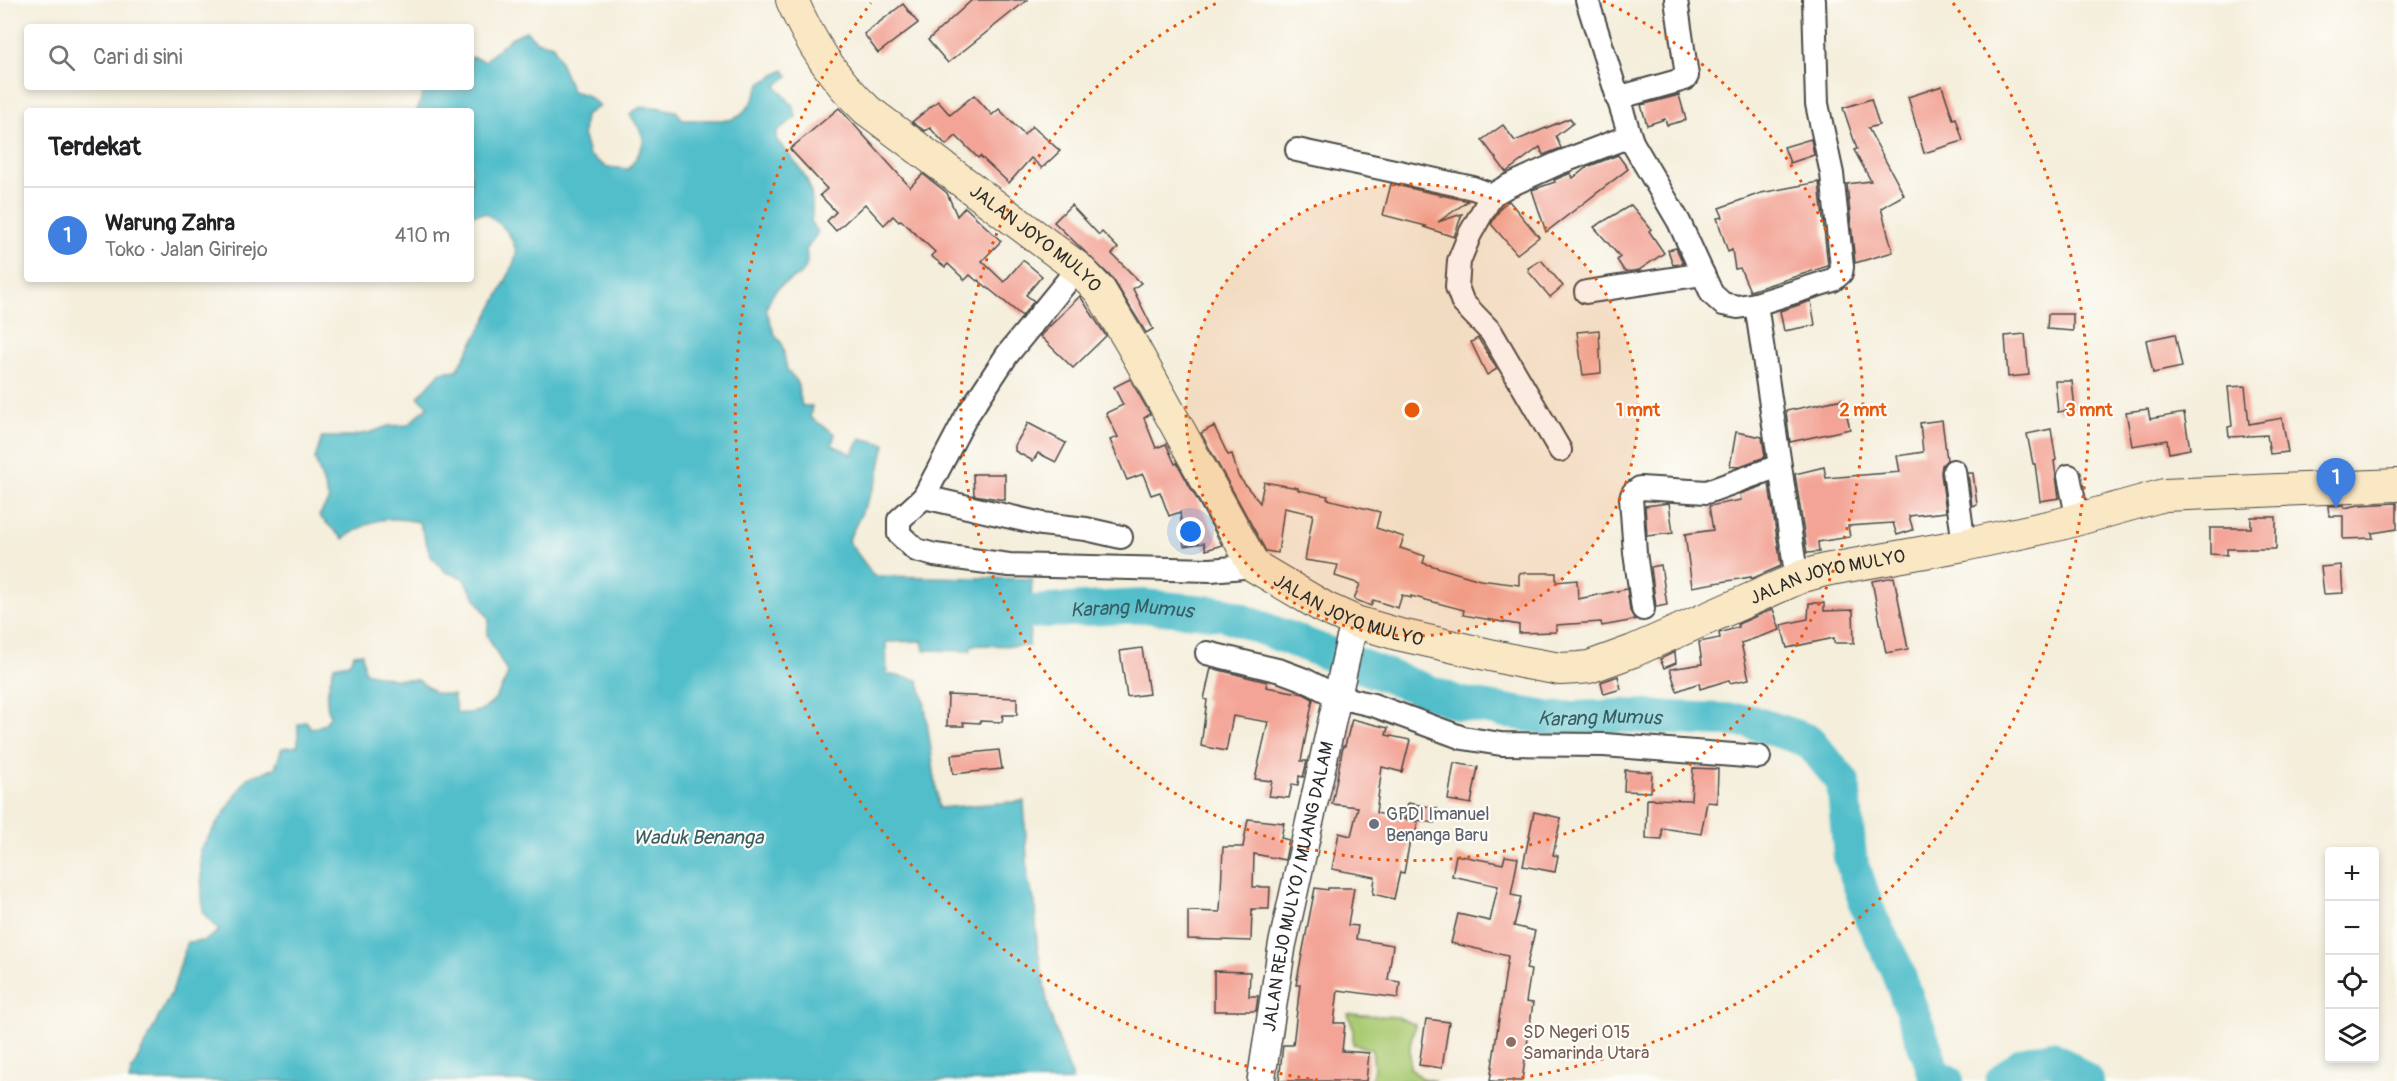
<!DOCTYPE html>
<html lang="id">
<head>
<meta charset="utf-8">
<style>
	:root { --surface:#fff; --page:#f6f6f6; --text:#202124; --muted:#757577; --line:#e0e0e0; --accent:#0f766e }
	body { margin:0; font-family:Pangolin,sans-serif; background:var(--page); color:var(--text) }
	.controls { position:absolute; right:18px; bottom:18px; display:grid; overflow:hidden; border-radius:6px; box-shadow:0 3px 9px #0003 }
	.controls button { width:54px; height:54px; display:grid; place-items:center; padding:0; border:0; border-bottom:2px solid var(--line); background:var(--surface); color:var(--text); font:30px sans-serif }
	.you { position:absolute; left:1191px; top:532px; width:21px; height:21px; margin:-15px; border:4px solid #fff; border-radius:50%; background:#1a73e8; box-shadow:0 0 0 9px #1a73e833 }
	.badge { display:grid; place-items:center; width:39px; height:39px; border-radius:50%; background:var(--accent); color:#fff; font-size:20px; font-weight:700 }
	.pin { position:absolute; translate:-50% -50px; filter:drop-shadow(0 2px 3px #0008) }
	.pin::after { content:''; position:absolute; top:32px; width:21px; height:18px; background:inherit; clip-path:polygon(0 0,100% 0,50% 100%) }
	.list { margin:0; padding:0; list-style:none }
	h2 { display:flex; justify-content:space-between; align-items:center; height:78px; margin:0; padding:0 24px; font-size:26px }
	h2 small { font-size:20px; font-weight:400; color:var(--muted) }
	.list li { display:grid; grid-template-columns:39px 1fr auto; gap:18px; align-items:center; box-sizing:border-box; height:96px; padding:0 24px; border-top:2px solid var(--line) }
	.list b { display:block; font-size:22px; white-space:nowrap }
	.list p { margin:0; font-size:20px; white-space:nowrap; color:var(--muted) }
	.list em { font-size:20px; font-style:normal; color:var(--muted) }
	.icon { flex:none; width:33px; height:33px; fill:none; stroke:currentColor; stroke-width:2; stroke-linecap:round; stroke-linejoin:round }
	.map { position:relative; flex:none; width:2397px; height:1081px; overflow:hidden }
	.search { position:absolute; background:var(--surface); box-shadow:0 3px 9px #0003; left:24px; top:24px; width:450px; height:66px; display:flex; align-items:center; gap:15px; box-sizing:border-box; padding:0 21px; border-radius:6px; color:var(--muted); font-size:22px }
	.panel { position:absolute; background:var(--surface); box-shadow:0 3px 9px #0003; left:24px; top:108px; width:450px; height:174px; border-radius:6px }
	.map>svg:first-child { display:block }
	.green { fill:#abcb73; stroke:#6b7b4f; stroke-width:1.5 }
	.water { fill:#51beca; stroke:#3e747a; stroke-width:1.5 }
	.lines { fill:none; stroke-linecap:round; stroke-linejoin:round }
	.river { stroke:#51beca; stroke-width:34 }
	.building { fill:#f3a496 }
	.minor-casing { stroke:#494845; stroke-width:26 }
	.tertiary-casing { stroke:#494845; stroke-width:30 }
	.secondary-casing { stroke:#494845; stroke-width:34 }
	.minor { stroke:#fff; stroke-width:22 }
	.tertiary { stroke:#fff; stroke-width:27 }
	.secondary { stroke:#fae7c3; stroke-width:32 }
	.ring { fill:none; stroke:#e8590c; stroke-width:3; stroke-dasharray:3 6 }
	.worship-dot { fill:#6b7280; stroke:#fdfcf7; stroke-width:2 }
	.education-dot { fill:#8d6e63; stroke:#fdfcf7; stroke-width:2 }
	.labels { text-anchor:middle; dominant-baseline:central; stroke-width:4.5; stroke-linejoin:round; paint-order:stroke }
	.street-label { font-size:18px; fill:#2b2b2b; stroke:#fdfcf7 }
	.worship-label { font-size:18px; fill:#5b616d; stroke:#fdfcf7; text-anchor:start }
	.education-label { font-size:18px; fill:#785e54; stroke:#fdfcf7; text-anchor:start }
	.water-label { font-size:20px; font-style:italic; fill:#385e63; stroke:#fdfcf7 }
	.centre { fill:#e8590c; stroke:#fdfcf7; stroke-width:3 }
	.ring-label { font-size:18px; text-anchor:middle; font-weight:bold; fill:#e8590c; stroke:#fdfcf7; stroke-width:4.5; stroke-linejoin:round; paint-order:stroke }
</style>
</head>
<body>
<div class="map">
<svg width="2397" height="1081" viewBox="0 0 2397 1081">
	<rect width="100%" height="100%" fill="#fdfcf7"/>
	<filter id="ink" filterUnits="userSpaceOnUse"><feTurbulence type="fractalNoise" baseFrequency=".0167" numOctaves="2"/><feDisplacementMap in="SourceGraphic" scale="12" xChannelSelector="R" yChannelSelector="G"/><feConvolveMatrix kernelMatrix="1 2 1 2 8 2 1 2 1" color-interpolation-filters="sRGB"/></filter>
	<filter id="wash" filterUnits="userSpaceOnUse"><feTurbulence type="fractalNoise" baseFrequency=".008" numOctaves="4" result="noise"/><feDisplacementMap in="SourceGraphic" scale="24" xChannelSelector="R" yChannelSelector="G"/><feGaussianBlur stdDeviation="1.35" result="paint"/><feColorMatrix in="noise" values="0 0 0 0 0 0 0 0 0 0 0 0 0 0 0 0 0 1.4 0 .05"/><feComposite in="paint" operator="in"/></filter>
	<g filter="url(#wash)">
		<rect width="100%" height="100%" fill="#f4eedb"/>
		<polygon class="green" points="1348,1014 1398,1017 1415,1025 1410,1046 1410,1068 1421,1078 1435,1081 1371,1081 1374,1068 1372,1050 1353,1044 1353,1028"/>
		<path class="water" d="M526,31L536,41L553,45L572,91L586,95L600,106L585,115L583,134L589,155L606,167L629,169C645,143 650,141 630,115C642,100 661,109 676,111L683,120H729L740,116L752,102L761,83L784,70L788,76L776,86L793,106L796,117L777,131L776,139C801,170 817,180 811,223L818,232L806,250C811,280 793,274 778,288C772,293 769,302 766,309L774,333L782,344L787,370L797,381L802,406H812L810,417L835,434L832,445L852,454L861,438L885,444L877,481L848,541L874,576L1032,579L1029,646L972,645L970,651L924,650L922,641L886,642L887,674L918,680L924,700L939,808L1024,801L1028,880L1035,903L1037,945L1049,1011L1073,1081H129L131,1072L173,989L187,942L204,941L219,931L203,913L200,850L247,778L275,768L282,748L298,746V725L306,721L311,728C321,727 325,725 330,716C323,698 330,683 334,666L349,663L354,654L362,653L365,672L393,679L418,680L436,693L453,695L457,713C489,716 496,700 508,674L487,635L489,619L463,578L446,572L431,556L419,522C384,515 372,519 343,539L319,516L329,500L315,459L322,437H347L372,432L388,426L408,425L428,406L418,397L441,372L457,370C467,353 519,264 516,251C511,231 501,224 485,213L471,215V111H417L425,87H471V57L485,61L511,38Z"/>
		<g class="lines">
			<g class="river">
				<path id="s1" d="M1030,612L1143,606L1225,614L1458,703L1552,719L1624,716L1748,721L1809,741L1843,782L1850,857L1871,918L1895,965L1935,1074L1947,1081"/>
				<polyline points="2002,1081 2022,1064 2052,1057 2087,1081"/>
			</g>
		</g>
		<g id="blocks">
			<g class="building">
				<polygon points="972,0 1027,0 948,63 928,40"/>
				<polygon points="903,4 918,23 878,53 864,34"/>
				<polygon points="1942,86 1953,119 1956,118 1963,141 1924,153 1908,97"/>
				<polygon points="974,95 992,115 999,109 1024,135 1032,126 1060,151 1042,168 1031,158 1009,183 980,156 978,158 956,136 946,145 930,128 925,131 912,122 938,101 950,115"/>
				<polygon points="1679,95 1686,120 1667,125 1665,119 1647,125 1641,105"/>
				<polygon points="1871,99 1879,125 1868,128 1904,195 1881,208 1893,252 1855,263 1847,184 1871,181 1854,150 1857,149 1843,108"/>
				<polygon points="839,108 910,187 923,174 947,193 957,216 965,207 1001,241 982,261 1004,282 1023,260 1042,276 1026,295 1034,301 1022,316 978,280 977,281 970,275 965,280 948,264 945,267 931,256 935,252 901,220 899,222 893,216 884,225 865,204 836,231 827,221 836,212 820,195 827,189 790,149"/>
				<polygon points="1570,118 1573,123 1556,136 1561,148 1543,155 1540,147 1506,172 1482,140 1503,125 1515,141"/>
				<polygon points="1811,139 1814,155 1790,163 1784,147"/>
				<polygon points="1618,155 1628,169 1546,232 1532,190 1555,182 1554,180 1571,173 1573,178 1587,167"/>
				<polygon points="1819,182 1828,266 1750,291 1740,268 1735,269 1732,250 1728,252 1717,218 1723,217 1719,208 1761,193"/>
				<polygon points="1391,184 1468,201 1438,222 1462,214 1454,237 1424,227 1426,226 1383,215"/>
				<polygon points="1509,201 1539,237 1517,254 1491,224 1502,206"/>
				<polygon points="1071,205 1099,235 1102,232 1118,248 1112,254 1141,283 1133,289 1153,329 1146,333 1113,279 1054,222"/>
				<polygon points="1631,205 1651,229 1649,231 1664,253 1639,270 1625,272 1617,260 1620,257 1594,227"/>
				<polygon points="1676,248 1683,263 1673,265 1668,250"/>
				<polygon points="1541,260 1563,286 1550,297 1528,271 1529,270 1528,268"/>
				<polygon points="1080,296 1106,336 1073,368 1040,336"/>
				<polygon points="1811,301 1815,325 1784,331 1780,311"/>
				<polygon points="2048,314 2073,314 2073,331 2047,329"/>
				<polygon points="1599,330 1601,373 1583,375 1577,332"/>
				<polygon points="2025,334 2029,375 2008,377 2005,336"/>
				<polygon points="2175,334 2182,367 2153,373 2146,340"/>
				<polygon points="1478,338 1497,369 1487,375 1471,342"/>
				<polygon points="1130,379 1150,414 1144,418 1156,448 1166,444 1175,464 1177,463 1222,545 1206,550 1204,543 1184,546 1180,512 1169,516 1160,492 1151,495 1143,474 1127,480 1110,440 1118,437 1106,413 1123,405 1114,387"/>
				<polygon points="2055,381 2072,381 2075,409 2058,412"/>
				<polygon points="2245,386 2249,424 2282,418 2288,452 2270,454 2267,435 2229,437 2228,427 2232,426 2228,387"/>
				<polygon points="1843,399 1850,429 1790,442 1786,411"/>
				<polygon points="2148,409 2150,419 2184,413 2190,449 2169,453 2167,440 2132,446 2126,412"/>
				<polygon points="1942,420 1947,460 1942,465 1941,473 1946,512 1909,516 1913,530 1897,535 1893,523 1848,526 1850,537 1818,542 1819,552 1807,553 1795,474 1824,467 1826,478 1900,472 1897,456 1923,452 1920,423"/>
				<polygon points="1028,423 1066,443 1056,462 1038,453 1033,461 1015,451 1015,445"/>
				<polygon points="1214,426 1228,455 1232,454 1238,476 1260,503 1264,482 1298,488 1298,490 1328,496 1327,499 1380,512 1376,528 1404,537 1400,548 1425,556 1423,563 1480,580 1519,585 1519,573 1556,573 1556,582 1577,580 1578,599 1627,589 1630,611 1635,620 1602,626 1601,622 1556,625 1556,632 1519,633 1519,625 1463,615 1464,610 1411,596 1411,598 1402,595 1398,608 1373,600 1371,606 1354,599 1360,584 1335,576 1338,565 1305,560 1313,514 1284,508 1278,553 1266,551 1201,433"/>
				<polygon points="2051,429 2056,460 2054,461 2059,498 2040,501 2035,464 2033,464 2027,434"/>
				<polygon points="1736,432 1762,437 1765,457 1737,467 1730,466"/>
				<polygon points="1968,473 1973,473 1977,505 1972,506"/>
				<polygon points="973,474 1005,474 1005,500 974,495"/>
				<polygon points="1769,484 1781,566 1751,579 1751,577 1692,587 1685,534 1713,530 1709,506 1741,500 1740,494"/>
				<polygon points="1669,503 1673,533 1647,536 1645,506"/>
				<polygon points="2397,503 2397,529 2372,533 2373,538 2343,539 2343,516 2329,516 2328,506 2344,505 2344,508 2359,505"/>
				<polygon points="2251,517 2276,517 2276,549 2227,549 2227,555 2210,554 2210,528 2251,528"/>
				<polygon points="1661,565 1667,605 1656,607 1651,567"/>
				<polygon points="2341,565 2343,593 2324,594 2321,567"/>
				<polygon points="1894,577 1908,649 1886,653 1872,581"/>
				<polygon points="1809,603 1824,603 1824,611 1853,610 1854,643 1834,643 1834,638 1787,648 1781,625 1808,619"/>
				<polygon points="1773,609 1780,630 1741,643 1749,679 1730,683 1729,680 1700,689 1699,683 1677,691 1670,669 1702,664 1699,642 1720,638 1719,633 1739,627 1738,624"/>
				<polygon points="1142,648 1149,694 1127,697 1120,651"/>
				<polygon points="1675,652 1676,663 1664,668 1660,659"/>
				<polygon points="1211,668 1267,682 1266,687 1304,694 1313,699 1301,761 1307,761 1303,777 1299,776 1298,785 1292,784 1289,798 1269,796 1272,781 1255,779 1268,722 1233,716 1226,751 1201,746 1207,700 1204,699"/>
				<polygon points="1618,676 1621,689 1604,694 1601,682"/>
				<polygon points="948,695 1017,698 1017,715 1003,715 1002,722 980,721 980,723 963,722 964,726 947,726"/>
				<polygon points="1352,719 1388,728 1386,735 1410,740 1402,772 1382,767 1376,813 1418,822 1414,841 1410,840 1404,873 1400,872 1394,899 1373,894 1375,877 1332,869 1339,833 1351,836 1358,807 1332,804 1343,746 1345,746"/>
				<polygon points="999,750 1002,769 953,774 951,755"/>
				<polygon points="1454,763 1478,767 1471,804 1448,800"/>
				<polygon points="1693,768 1718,769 1717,803 1707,802 1701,834 1662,828 1662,840 1646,839 1647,799 1691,800"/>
				<polygon points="1625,770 1652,772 1651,792 1624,791"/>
				<polygon points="1408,803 1437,808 1434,823 1405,818"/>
				<polygon points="1534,812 1561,818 1553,855 1558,856 1555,872 1523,866"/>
				<polygon points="1248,819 1284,823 1281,838 1289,840 1285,860 1254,854 1253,887 1270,887 1269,909 1252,909 1251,941 1188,939 1188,911 1220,912 1223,847 1243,847"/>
				<polygon points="1456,855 1503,864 1505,856 1518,858 1511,895 1521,897 1514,926 1535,931 1526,969 1531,970 1526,1002 1533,1003 1522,1081 1490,1081 1508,956 1451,943 1458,914 1490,921 1498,886 1452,876"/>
				<polygon points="1315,888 1328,890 1328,888 1354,888 1348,925 1358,926 1356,939 1393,945 1388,980 1400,982 1398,998 1338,990 1334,1023 1345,1023 1342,1051 1369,1053 1366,1081 1279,1081 1283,1045 1293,1045 1300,985 1296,985"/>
				<polygon points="1214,971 1250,972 1249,996 1258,996 1256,1011 1214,1011"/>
				<polygon points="1426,1019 1449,1022 1442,1068 1419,1065"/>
			</g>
		</g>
	</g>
	<g filter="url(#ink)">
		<use href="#blocks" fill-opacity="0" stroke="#494845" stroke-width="1.5"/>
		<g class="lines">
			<defs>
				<g id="minor">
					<polyline points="1587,0 1632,142"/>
					<polyline points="1617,98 1685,79 1687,76 1676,0"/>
					<polyline points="1297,150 1473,188 1492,195"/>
					<polyline points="1078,268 1007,355 966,417 924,497 899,520 899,534 916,550 935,555 1009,565 1211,570 1254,566"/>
					<polyline points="1586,292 1703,274"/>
					<polyline points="1756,304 1833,280 1841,273 1842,267 1832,174 1817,104 1814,0"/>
					<polyline points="1560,450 1491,332 1463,303 1457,287 1459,261 1470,234 1492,195 1508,186 1559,163 1622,139 1632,142 1679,222 1712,294 1723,304 1738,307 1756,304 1797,580"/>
					<polyline points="1954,471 1964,545"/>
					<polyline points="2069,476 2078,521"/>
					<polyline points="924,497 1042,524 1086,529 1121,537"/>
					<polyline points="1643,609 1635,553 1631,498 1633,493 1640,488 1707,492 1779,466"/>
					<polyline points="1207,653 1281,671 1305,680 1338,697 1373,705 1463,738 1501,744 1604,745 1759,757"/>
				</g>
				<g id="tertiary">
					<path id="s2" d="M1261,1081L1282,946L1350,640L1356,622"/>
				</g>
				<g id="secondary">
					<path id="s3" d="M792,0C810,43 833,78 867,110L1078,268L1100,291L1131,343L1254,566L1325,608L1356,622L1397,634L1521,662L1560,669L1579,668L1589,667L1633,651L1803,576L1825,570L1964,545L2061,524L2164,495L2397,485"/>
				</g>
			</defs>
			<use href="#minor" class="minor-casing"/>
			<use href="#tertiary" class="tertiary-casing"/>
			<use href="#secondary" class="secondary-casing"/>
			<use href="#minor" class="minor"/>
			<use href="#tertiary" class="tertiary"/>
			<use href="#secondary" class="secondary"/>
		</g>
	</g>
	<circle cx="1412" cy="410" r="226" fill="#e8590c" fill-opacity=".12"/>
	<g class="ring">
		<circle cx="1412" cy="410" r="226"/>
		<path d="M1603 1A451 451 0 1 1 1221 1"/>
		<path d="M1318 1080A677 677 0 0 1 871 3M1953 3A677 677 0 0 1 1506 1080"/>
	</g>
	<circle class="worship-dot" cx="1374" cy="824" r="6"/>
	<circle class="education-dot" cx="1511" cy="1042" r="6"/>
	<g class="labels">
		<g class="street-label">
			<text stroke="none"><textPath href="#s3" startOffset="346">JALAN JOYO MULYO</textPath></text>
			<text stroke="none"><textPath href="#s3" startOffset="1356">JALAN JOYO MULYO</textPath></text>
			<text stroke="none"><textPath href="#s3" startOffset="850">JALAN JOYO MULYO</textPath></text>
			<text stroke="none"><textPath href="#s2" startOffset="198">JALAN REJO MULYO / MUANG DALAM</textPath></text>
		</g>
		<g class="worship-label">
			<text x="1386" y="814">GPDI Imanuel<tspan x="1386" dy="21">Benanga Baru</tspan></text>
		</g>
		<g class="education-label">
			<text x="1523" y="1032">SD Negeri 015<tspan x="1523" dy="21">Samarinda Utara</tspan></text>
		</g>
		<g class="water-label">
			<text stroke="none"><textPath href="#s1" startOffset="102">Karang Mumus</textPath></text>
			<text stroke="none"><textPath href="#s1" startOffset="588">Karang Mumus</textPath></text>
			<text x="698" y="837">Waduk Benanga</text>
		</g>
	</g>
	<circle cx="1412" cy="410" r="9" class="centre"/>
	<g class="ring-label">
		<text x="1638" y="416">1 mnt</text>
		<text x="1863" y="416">2 mnt</text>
		<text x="2089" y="416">3 mnt</text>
	</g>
</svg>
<div class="controls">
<button>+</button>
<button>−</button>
<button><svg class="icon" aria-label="locate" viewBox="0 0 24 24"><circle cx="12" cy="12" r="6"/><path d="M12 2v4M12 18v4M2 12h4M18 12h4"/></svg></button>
<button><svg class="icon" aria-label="layers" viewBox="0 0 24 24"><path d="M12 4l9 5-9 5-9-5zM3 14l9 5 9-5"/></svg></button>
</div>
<div class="you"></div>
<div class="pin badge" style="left:2336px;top:508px;background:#3f7fe0">1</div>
<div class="search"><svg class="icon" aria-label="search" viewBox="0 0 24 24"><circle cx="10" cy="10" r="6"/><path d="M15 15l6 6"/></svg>Cari di sini</div>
<section class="panel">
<h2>Terdekat<small></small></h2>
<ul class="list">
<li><span class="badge" style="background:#3f7fe0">1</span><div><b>Warung Zahra</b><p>Toko · Jalan Girirejo</p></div><em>410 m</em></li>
</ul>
</section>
</div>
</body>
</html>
